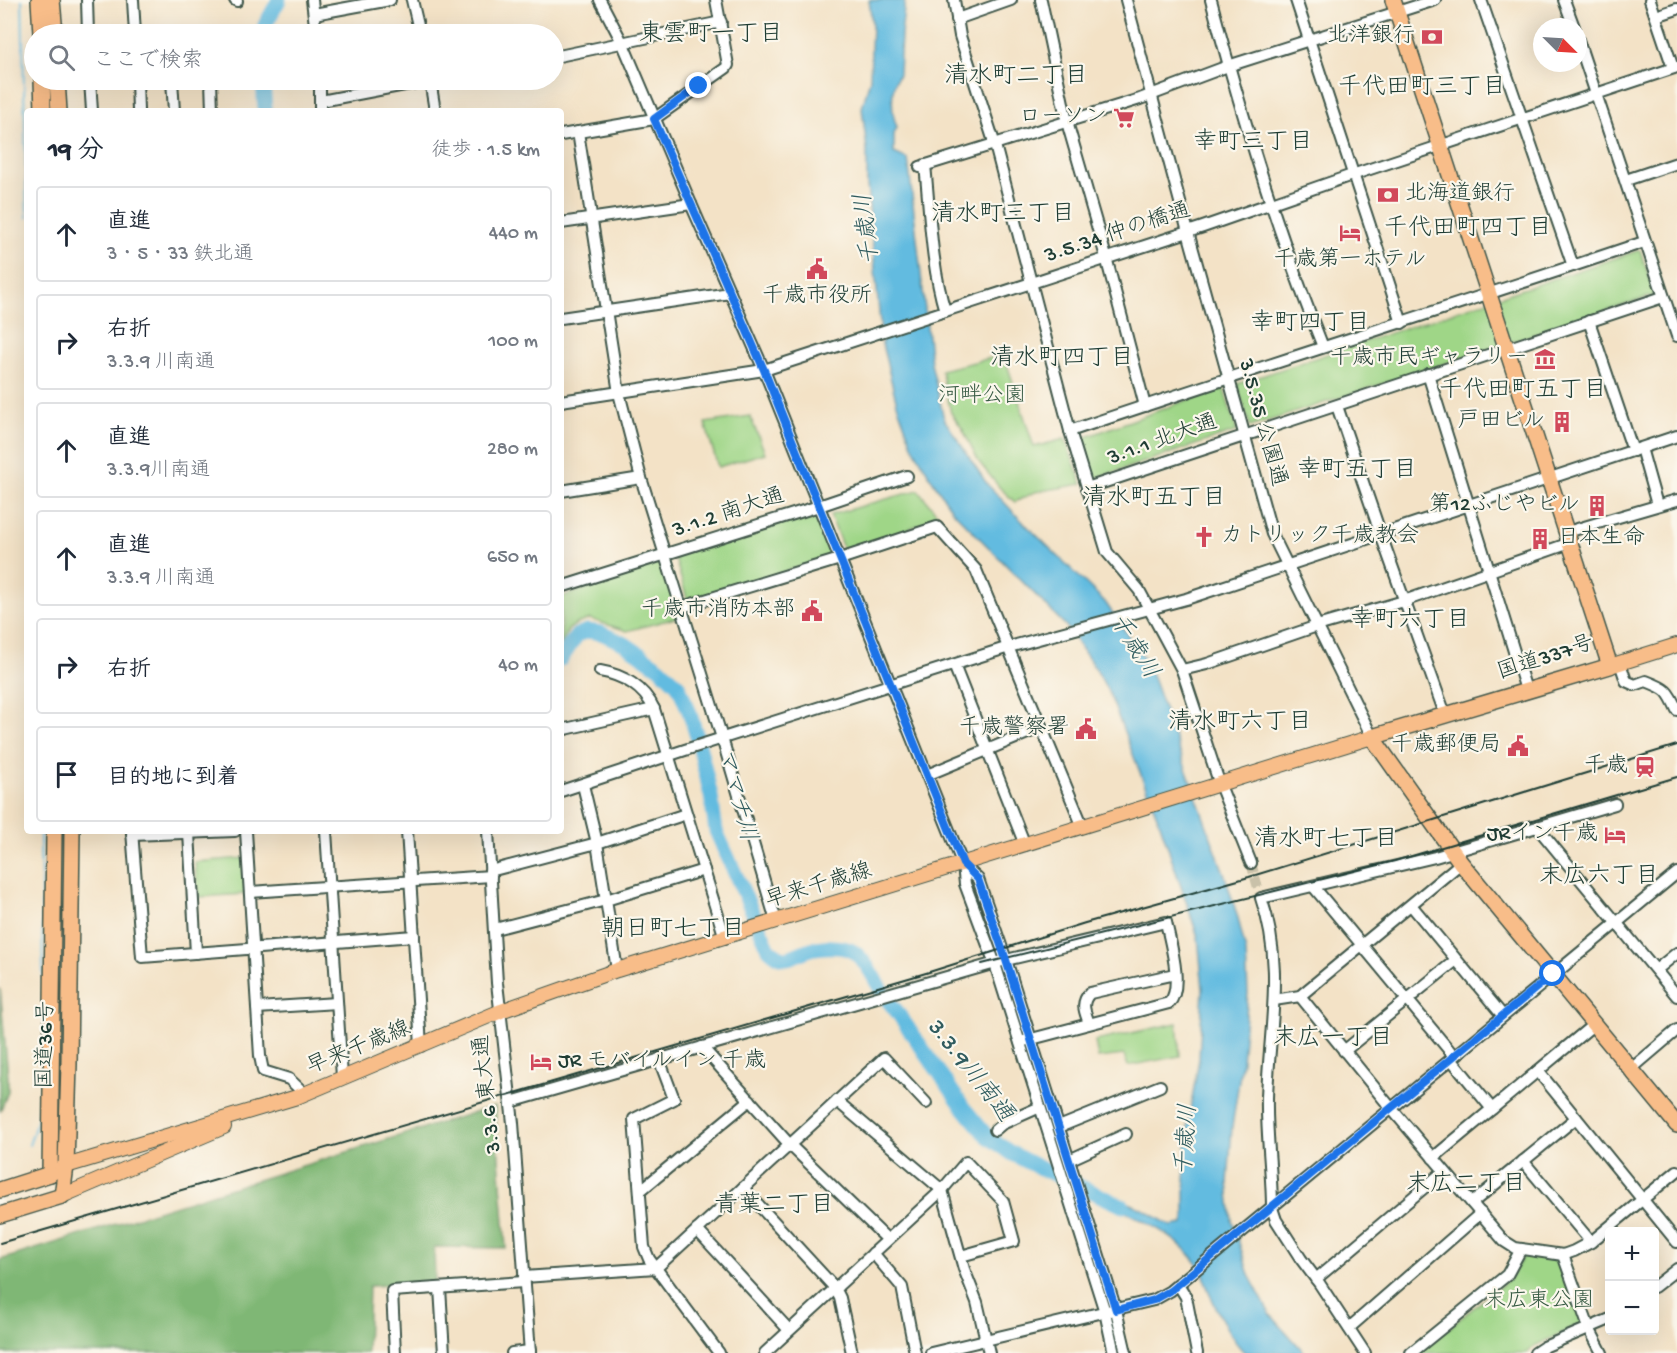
<!DOCTYPE html>
<html lang="ja">
<head>
<meta charset="utf-8">
<style>
	:root { --surface:#fff; --page:#f6f6f7; --text:#1f2937; --muted:#747a83; --line:#e0e1e3 }
	body { margin:0; font-family:"Gochi Hand","Klee One",sans-serif; background:var(--page); color:var(--text) }
	.controls { position:absolute; right:18px; bottom:18px; display:grid; overflow:hidden; border-radius:6px; box-shadow:0 6px 24px #0002 }
	.controls button { width:54px; height:54px; display:grid; place-items:center; padding:0; border:0; border-bottom:2px solid var(--line); background:var(--surface); color:var(--text); font:30px sans-serif }
	.compass { position:absolute; left:1533px; top:18px; width:54px; height:54px; border-radius:50%; background:var(--surface); box-shadow:0 6px 24px #0002; rotate:114deg }
	.stop { position:absolute; width:18px; height:18px; margin:-14px; border:4px solid #1a73e8; border-radius:50%; background:#fff }
	.stop.end { background:#1a73e8; border-color:#fff; box-shadow:0 2px 6px #0008 }
	.list { margin:0; padding:0; list-style:none }
	h2 { display:flex; justify-content:space-between; align-items:center; height:78px; margin:0; padding:0 24px; font-size:26px }
	h2 small { font-size:20px; font-weight:400; color:var(--muted) }
	.list li { display:grid; grid-template-columns:39px 1fr auto; gap:18px; align-items:center; box-sizing:border-box; height:96px; margin:0 12px 12px; padding:0 12px; border:2px solid var(--line); border-radius:6px }
	.list b { display:block; font-size:22px; white-space:nowrap }
	.list p { margin:0; font-size:20px; white-space:nowrap; color:var(--muted) }
	.list em { font-size:20px; font-style:normal; color:var(--muted) }
	.icon { flex:none; width:33px; height:33px; fill:none; stroke:currentColor; stroke-width:2; stroke-linecap:round; stroke-linejoin:round }
	.map { position:relative; flex:none; width:1677px; height:1353px; overflow:hidden }
	.search { position:absolute; background:var(--surface); box-shadow:0 6px 24px #0002; left:24px; top:24px; width:540px; height:66px; display:flex; align-items:center; gap:15px; box-sizing:border-box; padding:0 21px; border-radius:33px; color:var(--muted); font-size:22px }
	.panel { position:absolute; background:var(--surface); box-shadow:0 6px 24px #0002; left:24px; top:108px; width:540px; height:726px; border-radius:6px }
	.map>svg:first-child { display:block }
	.green { fill:#9fd687; stroke:#5f8a5e; stroke-width:1.5 }
	.forest { fill:#7fb774; stroke:#4f7a54; stroke-width:1.5 }
	.water { fill:#62bbe0; stroke:#407c8a; stroke-width:1.5 }
	.lines { fill:none; stroke-linecap:round; stroke-linejoin:round }
	.stream { stroke:#62bbe0; stroke-width:2 }
	.river { stroke:#62bbe0; stroke-width:15 }
	.minor-tunnel { stroke:#c9c1a9; stroke-width:10; stroke-dasharray:10 5; stroke-linecap:butt }
	.minor-casing { stroke:#3f564a; stroke-width:14 }
	.major-casing { stroke:#3f564a; stroke-width:16 }
	.highway-casing { stroke:#3f564a; stroke-width:18 }
	.minor { stroke:#fff; stroke-width:10 }
	.major { stroke:#f8bd89; stroke-width:14 }
	.highway { stroke:#f8bd89; stroke-width:15 }
	.rail { stroke:#1f3d34; stroke-width:2 }
	.route { stroke:#1a73e8; stroke-width:8 }
	.labels { text-anchor:middle; dominant-baseline:central; stroke-width:4.5; stroke-linejoin:round; paint-order:stroke }
	.poi-label { font-size:22px; fill:#1f3d34; stroke:#fbf7ec; text-anchor:end }
	.street-label { font-size:22px; fill:#1f3d34; stroke:#fbf7ec }
	.park-label { font-size:22px; fill:#395c45; stroke:#fbf7ec }
	.neighbourhood-label { font-size:24px; fill:#1f3d34; stroke:#fbf7ec }
	.water-label { font-size:24px; font-style:italic; fill:#305c5f; stroke:#fbf7ec }
</style>
</head>
<body>
<div class="map">
<svg width="1677" height="1353" viewBox="0 0 1677 1353">
	<rect width="100%" height="100%" fill="#fbf7ec"/>
	<filter id="ink" filterUnits="userSpaceOnUse"><feTurbulence type="fractalNoise" baseFrequency=".0167" numOctaves="2"/><feDisplacementMap in="SourceGraphic" scale="12" xChannelSelector="R" yChannelSelector="G"/><feConvolveMatrix kernelMatrix="1 2 1 2 8 2 1 2 1" color-interpolation-filters="sRGB"/></filter>
	<filter id="wash" filterUnits="userSpaceOnUse"><feTurbulence type="fractalNoise" baseFrequency=".008" numOctaves="4" result="noise"/><feDisplacementMap in="SourceGraphic" scale="24" xChannelSelector="R" yChannelSelector="G"/><feGaussianBlur stdDeviation="1.35" result="paint"/><feColorMatrix in="noise" values="0 0 0 0 0 0 0 0 0 0 0 0 0 0 0 0 0 1.4 0 .05"/><feComposite in="paint" operator="in"/></filter>
	<g filter="url(#wash)">
		<rect width="100%" height="100%" fill="#f3e2c6"/>
		<g class="green">
			<polygon points="1640,250 1655,295 1250,427 1237,384"/>
			<polygon points="1004,355 1034,447 1065,439 1082,484 1035,492 1015,502 1000,488 979,462 962,428 951,413 941,370"/>
			<polygon points="1223,387 1237,431 1090,480 1078,440"/>
			<polygon points="750,416 765,453 718,467 705,423"/>
			<polygon points="918,490 940,517 845,553 830,515"/>
			<polygon points="815,511 831,557 688,602 674,555"/>
			<polygon points="662,561 679,617 627,631 590,619 576,624 568,630 561,645 561,597"/>
			<polygon points="244,858 246,894 198,897 195,862"/>
			<polygon points="1177,1023 1180,1056 1128,1066 1124,1055 1098,1058 1095,1041"/>
			<polygon points="1524,1255 1559,1260 1566,1271 1585,1322 1532,1347 1527,1353 1418,1353 1510,1278"/>
		</g>
		<g class="forest">
			<polygon points="0,988 8,1076 8,1092 0,1112"/>
			<polygon points="495,1106 506,1248 434,1247 435,1283 369,1286 367,1353 0,1353 0,1260"/>
		</g>
		<path class="water" d="M869,0H905L901,35L899,74C890,88 891,113 897,127L894,134V153L908,159L931,363L944,419L987,484L1020,519L1105,602L1148,664L1225,876L1238,918L1246,952L1248,993L1242,1061L1232,1127L1228,1183L1232,1220L1249,1275L1270,1314L1305,1353H1245C1228,1336 1215,1307 1206,1284C1205,1280 1205,1275 1202,1271C1183,1236 1139,1219 1105,1202L1106,1193L1143,1209L1171,1226L1183,1224L1185,1215V1162L1188,1121L1199,1059L1203,989L1198,937L1159,821L1109,693L1097,671L1066,626L952,510L932,480L912,445L897,404L882,344L867,185V150L862,108L870,79L872,24Z"/>
		<g class="lines">
			<g class="stream">
				<polyline points="22,0 27,218"/>
				<polyline points="40,831 44,1017"/>
				<polyline points="29,1145 44,1100"/>
			</g>
			<g class="river">
				<polyline points="263,34 265,25 279,0"/>
				<polyline points="263,80 265,111"/>
				<path d="M561,659L577,635L587,631L601,633L625,644L660,668L678,685L689,711L698,740L711,796L716,831L769,949C774,953 779,958 786,958C792,958 801,952 808,950C819,946 844,945 854,952C873,967 878,992 895,1009L963,1107L987,1136L1011,1153L1036,1166L1123,1206"/>
			</g>
		</g>
	</g>
	<g filter="url(#ink)">
		<g class="lines">
			<polyline class="minor-tunnel" points="1251,863 1261,898"/>
			<defs>
				<g id="minor">
					<polyline points="87,0 88,34"/>
					<polyline points="133,0 135,34"/>
					<polyline points="235,0 237,1"/>
					<polyline points="312,0 316,34"/>
					<polyline points="412,0 420,34"/>
					<polyline points="600,0 623,44 691,204 764,370 963,865 965,884 995,964 1105,1312 1114,1353"/>
					<polyline points="954,0 960,36 995,145 1070,431 1107,552 1139,590 1182,670 1220,785 1251,863"/>
					<polyline points="1041,0 1067,122 1106,257 1145,406"/>
					<polyline points="1126,0 1188,232 1272,534 1372,737"/>
					<path d="M1211,0C1242,117 1278,234 1323,347"/>
					<polyline points="1296,0 1402,323"/>
					<polyline points="1481,0 1573,266"/>
					<polyline points="1564,0 1574,27"/>
					<polyline points="1650,0 1673,68"/>
					<polyline points="314,14 390,0"/>
					<polyline points="1656,16 1677,9"/>
					<polyline points="957,19 1011,0"/>
					<polyline points="1578,40 1677,336"/>
					<polyline points="554,57 721,22"/>
					<polyline points="90,80 92,111"/>
					<polyline points="137,80 138,111"/>
					<polyline points="172,80 174,111"/>
					<polyline points="211,80 212,111"/>
					<polyline points="320,80 320,111"/>
					<polyline points="430,80 435,111"/>
					<polyline points="321,101 431,80"/>
					<polyline points="578,132 619,393 641,478 722,738 776,921"/>
					<polyline points="561,135 654,119 726,68 728,65 716,0"/>
					<path d="M925,165C930,213 931,265 945,311"/>
					<polyline points="920,167 1140,99 1228,66 1435,0"/>
					<polyline points="1626,180 1677,163"/>
					<polyline points="561,223 691,204"/>
					<polyline points="561,318 730,293"/>
					<polyline points="1589,321 1633,451"/>
					<polyline points="1428,374 1526,690"/>
					<polyline points="561,401 764,370 1203,227 1352,175 1677,67"/>
					<polyline points="1337,406 1381,535 1445,714"/>
					<path d="M1070,431C1261,366 1453,307 1644,242"/>
					<polyline points="1641,448 1657,505"/>
					<polyline points="1087,488 1663,297"/>
					<polyline points="561,491 641,478"/>
					<polyline points="1567,532 1677,500"/>
					<polyline points="561,587 819,506 907,476"/>
					<polyline points="682,607 840,559 937,527 976,570 1083,827"/>
					<path d="M1620,663L1626,681L1635,685L1646,681C1667,689 1668,690 1677,710"/>
					<polyline points="954,665 1025,845"/>
					<polyline points="1182,670 1207,664 1317,626 1404,601 1570,543"/>
					<path d="M600,671C623,675 644,687 654,709L725,938"/>
					<polyline points="561,730 654,709"/>
					<polyline points="927,775 1042,727"/>
					<polyline points="583,785 597,843 617,970"/>
					<polyline points="561,791 685,750 1009,647 1186,599 1677,436"/>
					<polyline points="1538,828 1677,996"/>
					<polyline points="132,831 142,957 414,936"/>
					<polyline points="246,831 260,1056 263,1071 289,1079 305,1094"/>
					<polyline points="326,831 342,1077"/>
					<polyline points="407,831 421,1046"/>
					<polyline points="488,831 497,983 513,1123 530,1353"/>
					<polyline points="189,833 196,953"/>
					<polyline points="132,835 235,831"/>
					<polyline points="963,865 978,879 1006,960 1116,1310 1126,1353"/>
					<polyline points="490,871 597,843 686,814"/>
					<polyline points="1313,886 1454,1056"/>
					<polyline points="250,892 491,876"/>
					<polyline points="1411,905 1503,1016"/>
					<polyline points="495,929 606,900 704,870"/>
					<polyline points="1656,970 1677,953"/>
					<polyline points="1300,996 1391,1108 1504,1241 1515,1248 1563,1255 1574,1251 1591,1242 1677,1171"/>
					<polyline points="1274,1000 1300,996 1461,863"/>
					<polyline points="257,1008 337,1003"/>
					<path d="M1089,1023C1085,1012 1080,1003 1090,993L1175,974"/>
					<polyline points="702,1047 790,1145 887,1239"/>
					<polyline points="1344,1051 1456,960"/>
					<polyline points="659,1059 674,1099 634,1119 644,1247 649,1259 719,1353"/>
					<polyline points="1451,1059 1492,1109"/>
					<polyline points="1630,1070 1677,1030"/>
					<polyline points="1538,1071 1677,1242"/>
					<polyline points="837,1101 942,1190 964,1269 977,1302 989,1353"/>
					<path d="M511,1102L1006,960L1166,922C1170,942 1184,988 1169,1003L1020,1042"/>
					<polyline points="1059,1127 1160,1086"/>
					<polyline points="995,1130 1002,1124 1040,1107"/>
					<polyline points="1433,1158 1593,1025"/>
					<polyline points="1069,1160 1126,1134"/>
					<polyline points="1523,1161 1591,1242"/>
					<polyline points="743,1188 835,1288 840,1298 852,1353"/>
					<polyline points="640,1191 750,1100"/>
					<polyline points="1472,1203 1576,1118"/>
					<polyline points="697,1230 789,1330"/>
					<polyline points="873,1253 902,1287 915,1353"/>
					<polyline points="1563,1255 1589,1328 1602,1353"/>
					<polyline points="524,1277 656,1268 884,1058 926,1103"/>
					<polyline points="1316,1279 1444,1171"/>
					<polyline points="1178,1284 1186,1297 1197,1353"/>
					<polyline points="1654,1287 1677,1269"/>
					<polyline points="440,1288 444,1353"/>
					<polyline points="1349,1328 1481,1213"/>
					<polyline points="395,1353 392,1291 524,1282"/>
					<polyline points="512,1353 530,1351"/>
					<polyline points="765,1353 942,1190 966,1162 1003,1201 1014,1241 961,1256"/>
					<polyline points="931,1353 1154,1300 1170,1291 1677,873"/>
					<path d="M1365,1353L1319,1283L1301,1259L1276,1220L1272,1208C1272,1171 1266,1134 1267,1098C1269,1028 1285,966 1261,898L1435,857L1615,804"/>
					<polyline points="1411,1353 1507,1275 1521,1249"/>
					<polyline points="1535,1353 1544,1347 1610,1319"/>
				</g>
				<g id="major">
					<polyline points="1610,666 1677,645"/>
					<polyline points="50,1174 66,1166 297,1097 501,1011 617,970 1372,737"/>
					<polyline points="62,1196 224,1127"/>
				</g>
				<g id="highway">
					<polyline points="39,0 41,34"/>
					<polyline points="52,0 55,34"/>
					<polyline points="1393,0 1610,666 1372,737 1461,863 1677,1125"/>
					<polyline points="42,80 43,111"/>
					<polyline points="57,80 59,111"/>
					<polyline points="50,1174 54,831"/>
					<polyline points="0,1190 50,1174"/>
					<polyline points="62,1196 66,1166 69,1064 72,831"/>
					<polyline points="0,1215 62,1196"/>
				</g>
			</defs>
			<use href="#minor" class="minor-casing"/>
			<use href="#major" class="major-casing"/>
			<use href="#highway" class="highway-casing"/>
			<use href="#minor" class="minor"/>
			<use href="#major" class="major"/>
			<use href="#highway" class="highway"/>
			<g class="rail">
				<polyline points="982,964 1395,861 1677,777"/>
				<polyline points="0,1243 926,973 1085,923 1249,877 1677,745"/>
			</g>
		</g>
	</g>
	<g class="lines" filter="url(#ink)">
		<polyline class="route" points="699,86 654,119 764,370 963,864 978,879 1006,960 1116,1310 1154,1300 1170,1291 1553,974"/>
	</g>
	<defs>
		<symbol id="bank-bare" viewBox="-9 -9 18 18"><path d="M-6-4H6V4H-6ZM0-2.3a2.3 2.3 0 1 0 0 4.6a2.3 2.3 0 1 0 0-4.6Z" fill="#d1495b" stroke="#fbf7ec" stroke-width="2.5" paint-order="stroke"/></symbol>
		<symbol id="supermarket-bare" viewBox="-9 -9 18 18"><path d="M-6-5.5h2.5l.6 2H6L4.5 2H-2.5L-4.4-4H-6ZM-1.5 3.2a1.3 1.3 0 1 0 .1 0ZM3 3.2a1.3 1.3 0 1 0 .1 0Z" fill="#d1495b" stroke="#fbf7ec" stroke-width="2.5" paint-order="stroke"/></symbol>
		<symbol id="hotel-bare" viewBox="-9 -9 18 18"><path d="M-6-4.5h1.5V1H6V5H4.5V3h-9V5H-6ZM-4 0a1.8 1.8 0 1 1 3.6 0ZM.5 0V-2.5h3Q6-2.5 6 0Z" fill="#d1495b" stroke="#fbf7ec" stroke-width="2.5" paint-order="stroke"/></symbol>
		<symbol id="civic-bare" viewBox="-9 -9 18 18"><path d="M-.6-6.5H3V-4.5H.6V-3L4-1V1h2V6H-6V1h2V-1L-.6-3ZM-1.2 2.5V6h2.4V2.5Z" fill="#d1495b" stroke="#fbf7ec" stroke-width="2.5" paint-order="stroke"/></symbol>
		<symbol id="museum-bare" viewBox="-9 -9 18 18"><path d="M0-6L6-3V-2H-6V-3ZM-5-1h2V3h-2ZM-1-1h2V3h-2ZM3-1h2V3H3ZM-6 4H6V6H-6Z" fill="#d1495b" stroke="#fbf7ec" stroke-width="2.5" paint-order="stroke"/></symbol>
		<symbol id="building-bare" viewBox="-9 -9 18 18"><path d="M-4-6H4V6H1V3H-1V6H-4ZM-2.5-4.3h1.7v1.8h-1.7ZM.8-4.3h1.7v1.8H.8ZM-2.5-1h1.7V.8h-1.7ZM.8-1h1.7V.8H.8Z" fill="#d1495b" stroke="#fbf7ec" stroke-width="2.5" paint-order="stroke"/></symbol>
		<symbol id="church-bare" viewBox="-9 -9 18 18"><path d="M-1.2-6h2.4v3.5h3.3v2.4h-3.3V6h-2.4V-.1h-3.3v-2.4h3.3Z" fill="#d1495b" stroke="#fbf7ec" stroke-width="2.5" paint-order="stroke"/></symbol>
		<symbol id="station-bare" viewBox="-9 -9 18 18"><path d="M-3-6H3Q5-6 5-4V2Q5 4 3 4L4.5 6H3L1.5 4h-3L-3 6H-4.5L-3 4Q-5 4-5 2V-4Q-5-6-3-6ZM-3.5-4v3h7v-3ZM-3.5 1v1.5H-2V1ZM2 1v1.5H3.5V1Z" fill="#d1495b" stroke="#fbf7ec" stroke-width="2.5" paint-order="stroke"/></symbol>
	</defs>
	<g fill-rule="evenodd">
		<use href="#bank-bare" x="1417" y="22" width="30" height="30"/>
		<use href="#supermarket-bare" x="1109" y="103" width="30" height="30"/>
		<use href="#bank-bare" x="1373" y="180" width="30" height="30"/>
		<use href="#hotel-bare" x="1335" y="218" width="30" height="30"/>
		<use href="#civic-bare" x="802" y="254" width="30" height="30"/>
		<use href="#museum-bare" x="1530" y="344" width="30" height="30"/>
		<use href="#building-bare" x="1547" y="407" width="30" height="30"/>
		<use href="#building-bare" x="1582" y="491" width="30" height="30"/>
		<use href="#church-bare" x="1189" y="522" width="30" height="30"/>
		<use href="#building-bare" x="1525" y="524" width="30" height="30"/>
		<use href="#civic-bare" x="797" y="596" width="30" height="30"/>
		<use href="#civic-bare" x="1071" y="714" width="30" height="30"/>
		<use href="#civic-bare" x="1503" y="731" width="30" height="30"/>
		<use href="#station-bare" x="1630" y="752" width="30" height="30"/>
		<use href="#hotel-bare" x="1600" y="820" width="30" height="30"/>
		<use href="#hotel-bare" x="526" y="1047" width="30" height="30"/>
	</g>
	<g class="labels">
		<g class="poi-label">
			<text x="1415" y="37">北洋銀行</text>
			<text x="1107" y="118">ローソン</text>
			<text x="1405" y="195" text-anchor="start">北海道銀行</text>
			<text x="1350" y="261" text-anchor="middle">千歳第一ホテル</text>
			<text x="817" y="297" text-anchor="middle">千歳市役所</text>
			<text x="1528" y="359">千歳市民ギャラリー</text>
			<text x="1545" y="422">戸田ビル</text>
			<text x="1580" y="506">第12ふじやビル</text>
			<text x="1221" y="537" text-anchor="start">カトリック千歳教会</text>
			<text x="1557" y="539" text-anchor="start">日本生命</text>
			<text x="795" y="611">千歳市消防本部</text>
			<text x="1069" y="729">千歳警察署</text>
			<text x="1501" y="746">千歳郵便局</text>
			<text x="1628" y="767">千歳</text>
			<text x="1598" y="835">JRイン千歳</text>
			<text x="558" y="1062" text-anchor="start">JR モバイルイン 千歳</text>
		</g>
		<g class="street-label">
			<text transform="translate(1118 234) rotate(-18)">3.5.34 仲の橋通</text>
			<text transform="translate(1261 423) rotate(75)">3.5.35 公園通</text>
			<text transform="translate(1163 441) rotate(-19)">3.1.1 北大通</text>
			<text transform="translate(729 514) rotate(-18)">3.1.2 南大通</text>
			<text transform="translate(1546 659) rotate(-18)">国道337号</text>
			<text transform="translate(819 887) rotate(-17)">早来千歳線</text>
			<text transform="translate(47 1045) rotate(-89)">国道36号</text>
			<text transform="translate(359 1049) rotate(-22)">早来千歳線</text>
			<text transform="translate(489 1094) rotate(-96)">3.3.6 東大通</text>
		</g>
		<g class="park-label">
			<text x="982" y="397">河畔公園</text>
			<text x="1539" y="1302">末広東公園</text>
		</g>
		<g class="neighbourhood-label">
			<text x="711" y="35">東雲町一丁目</text>
			<text x="1016" y="77">清水町二丁目</text>
			<text x="1422" y="88">千代田町三丁目</text>
			<text x="1253" y="143">幸町三丁目</text>
			<text x="1003" y="215">清水町三丁目</text>
			<text x="1468" y="229">千代田町四丁目</text>
			<text x="1310" y="324">幸町四丁目</text>
			<text x="1062" y="359">清水町四丁目</text>
			<text x="1523" y="391">千代田町五丁目</text>
			<text x="1357" y="471">幸町五丁目</text>
			<text x="1154" y="499">清水町五丁目</text>
			<text x="1410" y="621">幸町六丁目</text>
			<text x="1240" y="723">清水町六丁目</text>
			<text x="1326" y="840">清水町七丁目</text>
			<text x="1599" y="877">末広六丁目</text>
			<text x="673" y="930">朝日町七丁目</text>
			<text x="1333" y="1039">末広一丁目</text>
			<text x="1466" y="1185">末広二丁目</text>
			<text x="774" y="1206">青葉二丁目</text>
		</g>
		<g class="water-label">
			<text transform="translate(869 229) rotate(-97)">千歳川</text>
			<text transform="translate(1133 647) rotate(58)">千歳川</text>
			<text transform="translate(735 795) rotate(75)">ママチ川</text>
			<text transform="translate(969 1071) rotate(52)">3.3.9川南通</text>
			<text transform="translate(1188 1140) rotate(-86)">千歳川</text>
		</g>
	</g>
</svg>
<div class="controls">
<button>+</button>
<button>−</button>
</div>
<svg class="compass" viewBox="-18 -18 36 36"><path d="M0-13l5 13h-10z" fill="#e53935"/><path d="M0 13l5-13h-10z" fill="#747a83"/></svg>
<div class="stop" style="left:1553px;top:974px"></div>
<div class="stop end" style="left:699px;top:86px"></div>
<div class="search"><svg class="icon" aria-label="search" viewBox="0 0 24 24"><circle cx="10" cy="10" r="6"/><path d="M15 15l6 6"/></svg>ここで検索</div>
<section class="panel">
<h2>19 分<small>徒歩 · 1.5 km</small></h2>
<ul class="list">
<li><svg class="icon" aria-label="ahead" viewBox="0 0 24 24"><path d="M12 20V5M6 11l6-6 6 6"/></svg><div><b>直進</b><p>3・5・33 鉄北通</p></div><em>440 m</em></li>
<li><svg class="icon" aria-label="right" viewBox="0 0 24 24"><path d="M7 20v-9h11M14 6l5 5-5 5"/></svg><div><b>右折</b><p>3.3.9 川南通</p></div><em>100 m</em></li>
<li><svg class="icon" aria-label="ahead" viewBox="0 0 24 24"><path d="M12 20V5M6 11l6-6 6 6"/></svg><div><b>直進</b><p>3.3.9川南通</p></div><em>280 m</em></li>
<li><svg class="icon" aria-label="ahead" viewBox="0 0 24 24"><path d="M12 20V5M6 11l6-6 6 6"/></svg><div><b>直進</b><p>3.3.9 川南通</p></div><em>650 m</em></li>
<li><svg class="icon" aria-label="right" viewBox="0 0 24 24"><path d="M7 20v-9h11M14 6l5 5-5 5"/></svg><div><b>右折</b></div><em>40 m</em></li>
<li><svg class="icon" aria-label="arrive" viewBox="0 0 24 24"><path d="M6 21V4h12l-3 4 3 4H6"/></svg><div><b>目的地に到着</b></div></li>
</ul>
</section>
</div>
</body>
</html>
